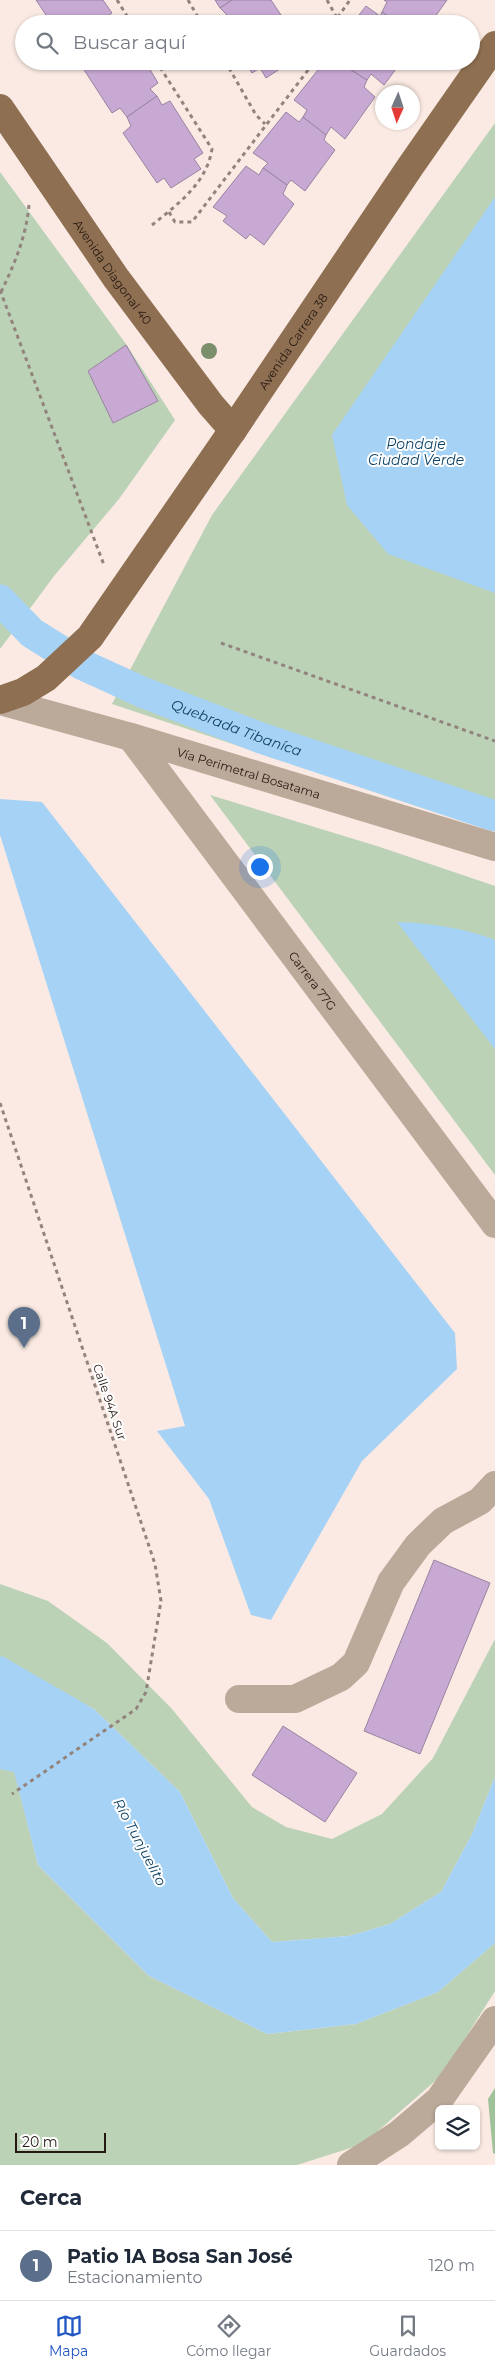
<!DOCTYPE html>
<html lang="es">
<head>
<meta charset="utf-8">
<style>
	:root { --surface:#fff; --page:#f2f2f3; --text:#1f2937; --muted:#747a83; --line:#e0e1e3; --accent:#2256c3 }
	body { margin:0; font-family:Montserrat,sans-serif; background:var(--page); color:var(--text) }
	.controls { position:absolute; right:15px; bottom:15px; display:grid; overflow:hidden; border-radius:8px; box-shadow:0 1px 4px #0004 }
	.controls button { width:45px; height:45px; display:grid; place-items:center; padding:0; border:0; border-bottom:1px solid var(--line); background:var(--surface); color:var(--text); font:25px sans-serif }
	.compass { position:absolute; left:375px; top:85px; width:45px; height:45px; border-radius:50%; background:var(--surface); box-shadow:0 1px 4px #0004; rotate:183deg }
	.scale { position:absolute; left:15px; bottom:12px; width:91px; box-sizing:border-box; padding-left:5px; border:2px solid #251812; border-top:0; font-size:14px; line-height:18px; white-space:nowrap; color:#251812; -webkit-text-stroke:4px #fff; paint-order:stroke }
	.you { position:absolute; left:259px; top:866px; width:18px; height:18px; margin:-12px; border:4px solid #fff; border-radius:50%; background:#1a73e8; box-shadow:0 0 0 8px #1a73e833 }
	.badge { display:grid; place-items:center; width:32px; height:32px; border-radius:50%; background:var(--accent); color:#fff; font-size:16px; font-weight:700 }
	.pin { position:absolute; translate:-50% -41px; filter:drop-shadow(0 1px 2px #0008) }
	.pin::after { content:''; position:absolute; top:26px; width:18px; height:15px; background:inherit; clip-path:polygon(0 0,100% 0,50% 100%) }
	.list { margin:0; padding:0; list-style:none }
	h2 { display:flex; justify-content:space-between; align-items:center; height:65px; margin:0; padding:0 20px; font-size:21px }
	h2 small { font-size:16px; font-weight:400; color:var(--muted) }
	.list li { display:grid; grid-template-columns:32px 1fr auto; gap:15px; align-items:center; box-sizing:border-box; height:70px; padding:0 20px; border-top:1px solid var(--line) }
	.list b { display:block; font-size:19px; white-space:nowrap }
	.list p { margin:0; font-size:16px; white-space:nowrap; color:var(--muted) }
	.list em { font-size:16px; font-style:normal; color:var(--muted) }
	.icon { flex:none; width:28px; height:28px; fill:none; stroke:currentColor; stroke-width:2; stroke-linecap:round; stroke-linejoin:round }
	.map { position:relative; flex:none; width:495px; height:2165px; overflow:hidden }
	.search { position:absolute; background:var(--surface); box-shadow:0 1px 4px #0004; left:15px; right:15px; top:15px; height:55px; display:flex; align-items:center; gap:12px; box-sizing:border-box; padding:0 18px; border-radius:28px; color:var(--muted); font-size:19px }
	.sheet { height:135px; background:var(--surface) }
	nav { display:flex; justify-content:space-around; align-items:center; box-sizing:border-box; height:70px; border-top:1px solid var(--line); background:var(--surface); font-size:14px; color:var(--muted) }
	nav a { display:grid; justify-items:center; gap:2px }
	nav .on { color:var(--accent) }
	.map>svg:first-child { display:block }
	.green { fill:#bbd2b7 }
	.forest { fill:#9fc299 }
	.water { fill:#a6d2f6 }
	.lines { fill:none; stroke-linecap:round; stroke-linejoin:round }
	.canal { stroke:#a6d2f6; stroke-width:31 }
	.building { fill:#c8a9d4; stroke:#9984a1 }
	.path { stroke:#92847d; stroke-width:3; stroke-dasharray:4 4; stroke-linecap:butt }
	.minor { stroke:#bba999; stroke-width:28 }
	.major { stroke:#8e6f51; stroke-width:28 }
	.tree { fill:#7c8f6d }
	.labels { text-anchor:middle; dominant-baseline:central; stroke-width:4; stroke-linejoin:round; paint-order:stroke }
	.street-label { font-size:12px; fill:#251812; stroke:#fff }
	.water-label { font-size:14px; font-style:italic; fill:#0f4365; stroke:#fff }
</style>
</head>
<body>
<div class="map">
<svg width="495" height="2165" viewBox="0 0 495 2165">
	<rect width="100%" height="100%" fill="#faeae3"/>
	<g class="green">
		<polygon points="495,123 495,831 112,704 212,515"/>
		<polygon points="0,172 126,344 175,420 119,499 54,576 0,649"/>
		<polygon points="210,795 380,847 495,886 495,1175"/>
		<polygon points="0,1584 48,1601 107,1643 172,1709 252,1807 286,1827 332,1839 382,1814 433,1758 495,1639 495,1777 472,1834 441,1892 390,1924 349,1936 272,1942 233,1898 180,1792 94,1709 0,1657"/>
		<polygon points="0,1769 14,1771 38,1865 149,1976 267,2034 356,2024 438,1992 495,1943 495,1991 442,2075 363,2144 297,2165 0,2165"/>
	</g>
	<polygon class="forest" points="495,2088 495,2154 493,2153 488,2099"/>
	<g class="water">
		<polygon points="495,197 495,593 388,554 347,505 332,435"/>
		<polygon points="0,799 42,802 455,1333 457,1369 362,1461 271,1620 251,1615 209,1499 157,1431 185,1426 0,835"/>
		<path d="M397,922C430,923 464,928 495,940V1049Z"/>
		<polygon points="2,1656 94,1709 180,1792 233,1898 272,1942 349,1936 390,1924 441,1892 472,1834 495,1777 495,1943 438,1992 356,2024 267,2034 149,1976 38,1865 14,1772 0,1769 0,1657"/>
	</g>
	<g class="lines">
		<path class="canal" id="s1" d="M0,600L32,633L83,665L142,692L261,738L495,816"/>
	</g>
	<g class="building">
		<polygon points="36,0 103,0 112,13 103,19 106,24 52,24"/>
		<polygon points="215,0 232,0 220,8"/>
		<polygon points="232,0 271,0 287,24 220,24 219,22 227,15 220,8"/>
		<polygon points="384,0 447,0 430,24 415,24 411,20 409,24 399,24 382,12 387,2"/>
		<polygon points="366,6 380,16 382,12 399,24 352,24"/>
		<polygon points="145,61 158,83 150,89 157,96 127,117 120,108 112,113 79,62"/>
		<polygon points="244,61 292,61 266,78 260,68 252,73"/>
		<polygon points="325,61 329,61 339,69 342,64 367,80 364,87 375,97 345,139 331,127 326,135 303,117 307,110 294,100"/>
		<polygon points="344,61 402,61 384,85 371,74 367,80 342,64"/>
		<polygon points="157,96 162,105 170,101 203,153 194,159 201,169 171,188 164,178 157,183 123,133 131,126 127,117"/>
		<polygon points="286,112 299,122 303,117 326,135 324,140 335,150 305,191 291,180 287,185 263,168 268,163 253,153"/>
		<polygon points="246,166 259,175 263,168 287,185 283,194 294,204 264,245 250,234 246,239 223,221 227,216 213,207"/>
		<polygon points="126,345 158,401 113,423 88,371"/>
		<polygon points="434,1560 490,1583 420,1754 364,1731"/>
		<polygon points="283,1726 357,1773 325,1822 252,1775"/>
	</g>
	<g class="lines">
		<g class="path">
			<polyline points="117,0 132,24"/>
			<polyline points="188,0 202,24"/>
			<polyline points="327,0 337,18"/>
			<polyline points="333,24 350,0"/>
			<polyline points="225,61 256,115 265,124"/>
			<polyline points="169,212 175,222 192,222 315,61"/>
			<path d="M152,225C177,205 207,183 212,149L156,61"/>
			<polyline points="0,290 104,565"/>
			<path d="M1,292C15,263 26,237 29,205"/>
			<polyline points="221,643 495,741"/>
			<polyline points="0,1103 155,1564 161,1601 146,1692 136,1709 12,1794"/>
		</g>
		<g class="minor">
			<path id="s2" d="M0,701L131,737L495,847"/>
			<path id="s3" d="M131,737L495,1224"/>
			<polyline points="239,1699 295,1699 341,1677 356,1663 391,1582 418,1545 443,1521 480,1501 495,1485"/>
			<polyline points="351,2165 399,2134 439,2100 495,2020"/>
		</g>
		<g class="major">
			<path id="s4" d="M0,108L116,278L211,405L233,430"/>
			<path id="s5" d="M0,700L23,692L46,678L90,637L233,430L410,167L495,45"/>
		</g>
	</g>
	<circle class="tree" cx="209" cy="351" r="8"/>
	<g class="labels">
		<g class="street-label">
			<text stroke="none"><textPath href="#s4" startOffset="199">Avenida Diagonal 40</textPath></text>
			<text stroke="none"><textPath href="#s5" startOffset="470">Avenida Carrera 38</textPath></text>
			<text stroke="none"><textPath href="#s2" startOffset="259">Vía Perimetral Bosatama</textPath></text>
			<text stroke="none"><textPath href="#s3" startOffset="304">Carrera 77G</textPath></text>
			<text transform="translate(110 1402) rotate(71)">Calle 94A Sur</text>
		</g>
		<g class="water-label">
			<text x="416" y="444">Pondaje<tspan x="416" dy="16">Ciudad Verde</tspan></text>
			<text stroke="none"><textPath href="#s1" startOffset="272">Quebrada Tibaníca</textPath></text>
			<text transform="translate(140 1842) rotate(62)">Río Tunjuelito</text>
		</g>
	</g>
</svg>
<div class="controls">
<button><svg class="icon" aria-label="layers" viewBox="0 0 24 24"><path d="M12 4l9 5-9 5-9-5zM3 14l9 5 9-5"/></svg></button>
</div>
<svg class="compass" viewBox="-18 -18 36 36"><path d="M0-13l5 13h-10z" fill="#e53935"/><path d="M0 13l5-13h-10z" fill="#747a83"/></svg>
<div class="scale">20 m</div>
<div class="you"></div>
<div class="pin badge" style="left:24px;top:1348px;background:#5c6f8a">1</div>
<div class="search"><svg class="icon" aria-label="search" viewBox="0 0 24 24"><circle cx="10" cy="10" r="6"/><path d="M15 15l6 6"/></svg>Buscar aquí</div>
</div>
<section class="sheet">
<h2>Cerca<small></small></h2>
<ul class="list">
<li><span class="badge" style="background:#5c6f8a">1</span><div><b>Patio 1A Bosa San José</b><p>Estacionamiento</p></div><em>120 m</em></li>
</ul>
</section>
<nav>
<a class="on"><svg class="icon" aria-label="map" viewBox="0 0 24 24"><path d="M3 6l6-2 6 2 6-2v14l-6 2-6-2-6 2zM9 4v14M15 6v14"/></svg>Mapa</a>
<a><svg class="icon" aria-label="directions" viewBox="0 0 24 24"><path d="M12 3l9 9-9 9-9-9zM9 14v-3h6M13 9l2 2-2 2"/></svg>Cómo llegar</a>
<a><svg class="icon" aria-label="saved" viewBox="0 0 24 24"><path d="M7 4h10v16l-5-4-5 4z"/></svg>Guardados</a>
</nav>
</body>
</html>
